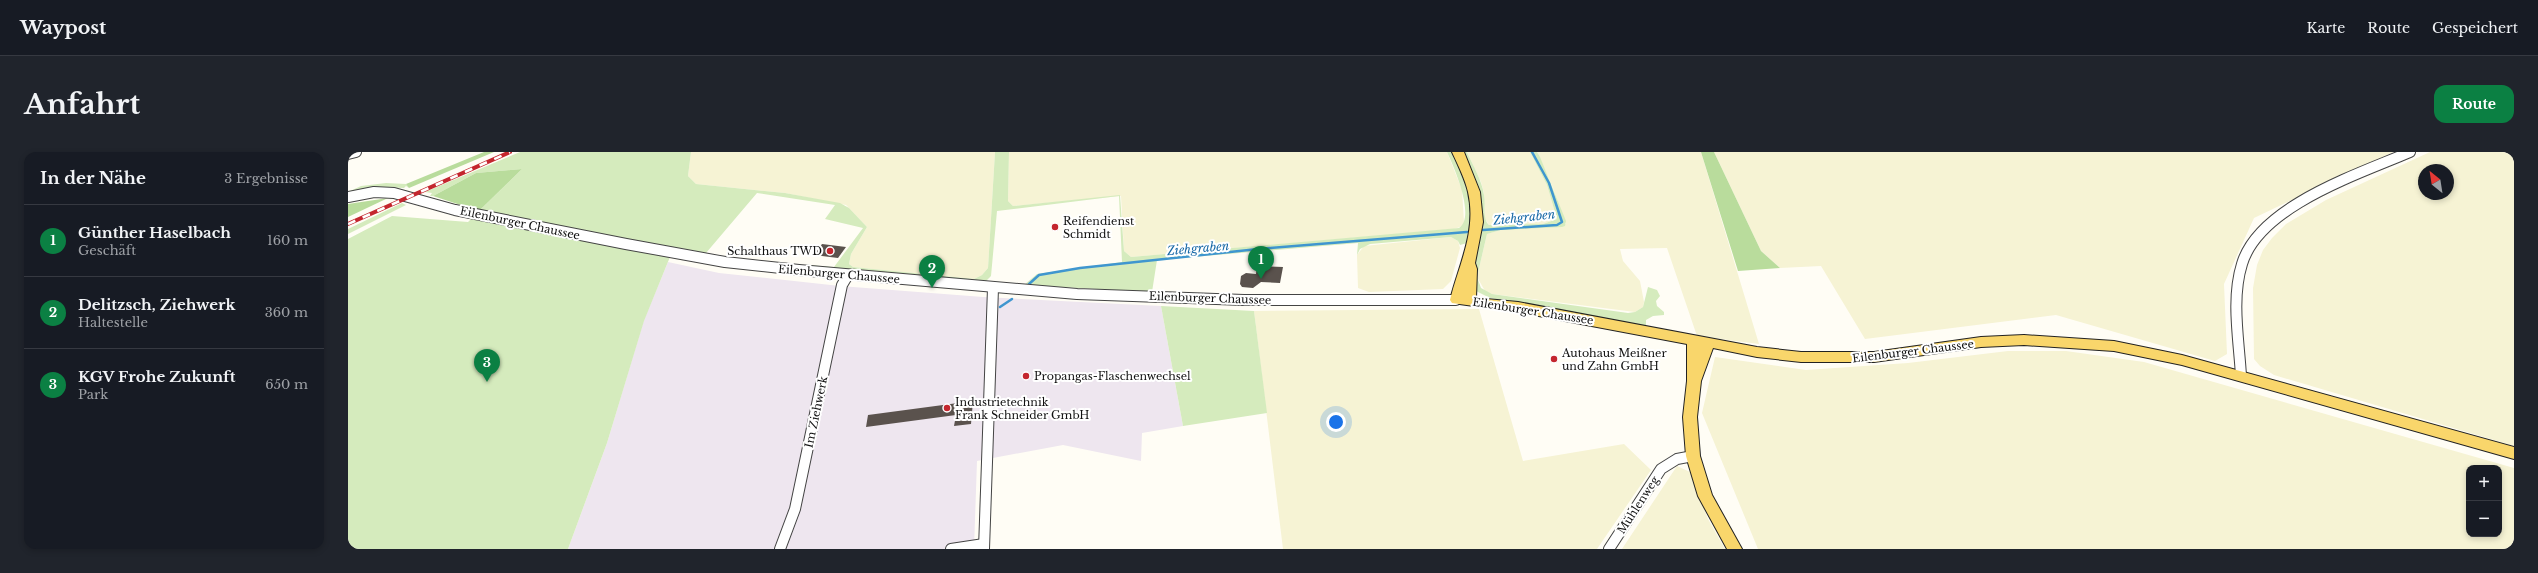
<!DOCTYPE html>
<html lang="de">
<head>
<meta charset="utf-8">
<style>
	:root { --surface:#171b24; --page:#20242c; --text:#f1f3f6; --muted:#9ea1a6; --line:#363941; --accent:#0b8043 }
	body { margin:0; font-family:"Libre Baskerville",serif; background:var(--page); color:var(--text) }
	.controls { position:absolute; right:12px; bottom:12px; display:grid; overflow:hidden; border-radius:8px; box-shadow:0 2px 6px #0003 }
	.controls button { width:36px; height:36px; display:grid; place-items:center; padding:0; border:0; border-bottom:1px solid var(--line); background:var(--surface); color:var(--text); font:20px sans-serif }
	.compass { position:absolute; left:2070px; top:12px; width:36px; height:36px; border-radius:50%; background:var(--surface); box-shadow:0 2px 6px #0003; rotate:330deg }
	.you { position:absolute; left:988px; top:270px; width:14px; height:14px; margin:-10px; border:3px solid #fff; border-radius:50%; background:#1a73e8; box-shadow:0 0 0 6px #1a73e833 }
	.badge { display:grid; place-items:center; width:26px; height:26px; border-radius:50%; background:var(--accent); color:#fff; font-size:13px; font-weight:700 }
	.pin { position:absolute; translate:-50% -33px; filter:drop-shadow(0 1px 2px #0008) }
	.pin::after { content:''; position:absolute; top:21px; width:14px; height:12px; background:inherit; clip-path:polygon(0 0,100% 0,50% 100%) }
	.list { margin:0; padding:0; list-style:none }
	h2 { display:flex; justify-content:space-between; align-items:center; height:52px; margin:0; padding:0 16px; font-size:17px }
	h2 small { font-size:13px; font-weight:400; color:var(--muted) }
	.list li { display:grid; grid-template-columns:26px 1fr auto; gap:12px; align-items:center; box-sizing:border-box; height:72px; padding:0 16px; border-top:1px solid var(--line) }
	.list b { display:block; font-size:15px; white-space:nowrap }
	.list p { margin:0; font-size:13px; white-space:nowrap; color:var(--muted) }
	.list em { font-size:13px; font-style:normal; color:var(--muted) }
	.map { position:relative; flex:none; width:2166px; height:397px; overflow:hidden; border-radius:12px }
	header { display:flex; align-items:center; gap:24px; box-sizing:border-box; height:56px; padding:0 20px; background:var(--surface); border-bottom:1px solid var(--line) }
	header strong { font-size:19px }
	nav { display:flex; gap:22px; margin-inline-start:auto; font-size:14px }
	.intro { display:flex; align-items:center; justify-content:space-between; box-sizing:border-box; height:96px; padding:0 24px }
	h1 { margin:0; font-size:28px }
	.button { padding:10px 18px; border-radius:12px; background:var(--accent); color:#fff; font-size:14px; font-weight:700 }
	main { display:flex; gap:24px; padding:0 24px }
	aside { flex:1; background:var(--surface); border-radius:12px; box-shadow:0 2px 6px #0003 }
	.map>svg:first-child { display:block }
	.industrial { fill:#eee6ef }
	.farmland { fill:#f6f3d4; fill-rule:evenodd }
	.green { fill:#d5ebbd }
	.forest { fill:#b9dc9c }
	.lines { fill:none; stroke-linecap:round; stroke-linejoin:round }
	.stream { stroke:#3f96cf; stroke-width:2.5 }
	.building { fill:#5a524d }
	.minor-casing { stroke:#444; stroke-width:12 }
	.major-casing { stroke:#222; stroke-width:2 }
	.minor { stroke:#fff; stroke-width:10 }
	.major { fill:#f9d66b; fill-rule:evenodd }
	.rail-casing { stroke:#c4262e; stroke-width:4 }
	.rail { stroke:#fff; stroke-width:2.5; stroke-dasharray:8; stroke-linecap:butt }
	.poi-dot { fill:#c4262e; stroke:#fff; stroke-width:1.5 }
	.labels { text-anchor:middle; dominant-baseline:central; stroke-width:4; stroke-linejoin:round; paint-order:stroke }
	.poi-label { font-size:11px; fill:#111; stroke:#fff; text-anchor:start }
	.street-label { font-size:11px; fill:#111; stroke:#fff }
	.water-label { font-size:12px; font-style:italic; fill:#1768a6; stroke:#fff }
</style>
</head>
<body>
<header>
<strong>Waypost</strong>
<nav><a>Karte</a><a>Route</a><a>Gespeichert</a></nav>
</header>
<div class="intro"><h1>Anfahrt</h1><a class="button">Route</a></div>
<main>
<aside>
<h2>In der Nähe<small>3 Ergebnisse</small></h2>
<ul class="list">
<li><span class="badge">1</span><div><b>Günther Haselbach</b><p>Geschäft</p></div><em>160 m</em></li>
<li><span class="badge">2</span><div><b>Delitzsch, Ziehwerk</b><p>Haltestelle</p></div><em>360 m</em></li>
<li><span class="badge">3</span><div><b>KGV Frohe Zukunft</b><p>Park</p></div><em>650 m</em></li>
</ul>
</aside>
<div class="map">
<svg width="2166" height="397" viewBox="0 0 2166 397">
	<rect width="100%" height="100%" fill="#fffdf5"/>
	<polygon class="industrial" points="320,110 371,121 492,134 635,145 813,154 835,274 794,281 793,309 715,293 629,309 626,397 220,397 259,291 296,168"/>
	<g class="farmland">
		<polygon points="343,0 647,0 640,116 634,123 626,127 505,115 501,112 503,102 519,75 498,53 437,41 348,32 340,24"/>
		<polygon points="661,0 1099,0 1114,38 1116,70 1115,74 1106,77 783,105 776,99 773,44 665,54 660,49"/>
		<polygon points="1119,0 1182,0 1199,33 1209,67 1195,72 1141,73 1137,67 1136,41 1133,30"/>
		<polygon points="1189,0 1353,0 1411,192 1349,184 1319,96 1272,97 1275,109 1292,129 1296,150 1295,155 1287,160 1144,142 1137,139 1129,125 1139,82 1153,78 1218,72 1205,36"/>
		<polygon points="1366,0 2045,0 1906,66 1876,132 1879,202 1867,209 1708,163 1517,187 1473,114 1432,116 1413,99"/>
		<path d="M2082,0H2166V294L1926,223L1912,214L1906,207L1905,136L1909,113L1915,98L1924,86L1938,72L1978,48ZM2076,18H2100V42H2076Z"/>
		<polygon points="1103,85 1110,89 1112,96 1103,129 1095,137 1021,140 1010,136 1009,103 1016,94"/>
		<polygon points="1131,157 1175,309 1276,292 1303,318 1249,397 935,397 906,159"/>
		<path d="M1660,199H1718L1796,210L2166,316V397H1410L1354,261L1367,205L1458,218L1560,211ZM2121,316H2151V382H2121Z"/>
		<polygon points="1329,314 1342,320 1360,367 1377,397 1274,397"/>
	</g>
	<g class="green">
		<path d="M172,0H343L340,24L348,32L437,41L492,51L501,56L519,75L503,102L501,112L505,115L626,127L634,123L640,116L647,0H661L660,49L665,54L772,43L776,99L783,105L1111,76C1128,65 1106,15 1099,0H1106L1119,31L1125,66L1119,91L1112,93L1110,89L1103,85L1022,92L1012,97L1009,103L1010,91L809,108L804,140L676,133L689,122L774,110L771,44L649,59L643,124L638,129L459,115L460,113L486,115L515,76L477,67L487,53L409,41L358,101L326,95L296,169L259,291L220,397H0V87L44,64L120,70L174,17L128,21L85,44H82L84,41L77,40Z"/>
		<path d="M1113,0H1119C1125,14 1134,28 1136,43C1138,53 1134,67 1141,73L1195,72L1209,67L1199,33L1182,0H1189L1192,5L1218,69L1217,74L1214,75L1153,78L1139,82L1129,125L1133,136L1144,142L1280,161L1287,160L1295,155L1300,135L1309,138L1312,144L1308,149L1309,154L1316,160V163L1305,164L1298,168V175L1142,146L1128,139L1126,117L1132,75Z"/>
		<polygon points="38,31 58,32 61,36 58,34 56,36 31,35 0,40 13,34"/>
		<polygon points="54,51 58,53 0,82 0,77"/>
		<polygon points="813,154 906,159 919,261 835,274"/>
	</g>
	<g class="forest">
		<polygon points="136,0 146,0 61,36 58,32"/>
		<polygon points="1353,0 1366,0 1413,99 1432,116 1390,119"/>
		<polygon points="174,17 131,59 85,44 128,21"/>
		<polygon points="40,46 0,65 0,52"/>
	</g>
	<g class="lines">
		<g class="stream">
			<polyline points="1135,78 1209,73 1214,70 1201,31 1184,0"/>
			<polyline points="681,132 691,123 732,116 910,97 1119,80"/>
			<polyline points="652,155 664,147"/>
		</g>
	</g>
	<g class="building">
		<polygon points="474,92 498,95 490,106 466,103"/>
		<polygon points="909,114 935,115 932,131 913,130 905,136 894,135 892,132 893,124 898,121 908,122"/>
		<polygon points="625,249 623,272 606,274 608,263 518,275 520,263"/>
	</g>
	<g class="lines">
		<defs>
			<g id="minor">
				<polyline points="0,2 8,0"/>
				<polyline points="0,45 26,40 46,41 107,58 278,92 377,110 451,118 729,142 896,148 1108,148"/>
				<path d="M1893,224C1891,188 1883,147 1894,112C1911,54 2011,22 2062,0"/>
				<polyline points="432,397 447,357 494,133 500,123"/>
				<polyline points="603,397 636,392"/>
				<polyline points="636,397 645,136"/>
				<polyline points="1261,397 1313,317 1329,307 1345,304"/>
			</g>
			<path id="major" d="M1104,0H1116L1132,40L1135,70L1127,111L1129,117L1128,146L1170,150L1409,195L1453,200H1526L1633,185L1676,183L1766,189L1834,203L2166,295V307L1834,213L1766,199L1676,193L1633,195L1526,210H1453L1409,205L1365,196L1353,229L1349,265L1352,304L1364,343L1394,397H1379L1350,344L1338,304L1335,265L1339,229V192L1170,160L1104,151L1102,148C1111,112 1129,79 1120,40C1117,27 1110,13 1104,0Z"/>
		</defs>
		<use href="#minor" class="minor-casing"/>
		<use href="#major" class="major-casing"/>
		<use href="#minor" class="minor"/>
		<use href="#major" class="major"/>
		<defs>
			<polyline id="rail" points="0,72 162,0"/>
		</defs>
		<use href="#rail" class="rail-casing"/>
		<use href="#rail" class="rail"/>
	</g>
	<g class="poi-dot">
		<circle cx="707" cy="75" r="4"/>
		<circle cx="482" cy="99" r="4"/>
		<circle cx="1206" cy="207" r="4"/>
		<circle cx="678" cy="224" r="4"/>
		<circle cx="599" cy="256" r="4"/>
	</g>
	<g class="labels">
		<g class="poi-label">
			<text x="715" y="69">Reifendienst<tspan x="715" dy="13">Schmidt</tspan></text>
			<text x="474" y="99" text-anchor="end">Schalthaus TWD</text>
			<text x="1214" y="201">Autohaus Meißner<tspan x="1214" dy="13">und Zahn GmbH</tspan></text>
			<text x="686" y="224">Propangas-Flaschenwechsel</text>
			<text x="607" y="250">Industrietechnik<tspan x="607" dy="13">Frank Schneider GmbH</tspan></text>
		</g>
		<g class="street-label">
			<text transform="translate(172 71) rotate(12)">Eilenburger Chaussee</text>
			<text transform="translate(491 122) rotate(5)">Eilenburger Chaussee</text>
			<text transform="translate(862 146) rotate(2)">Eilenburger Chaussee</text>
			<text transform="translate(1185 159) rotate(9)">Eilenburger Chaussee</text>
			<text transform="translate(1565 199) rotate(-7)">Eilenburger Chaussee</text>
			<text transform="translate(468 260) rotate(-78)">Im Ziehwerk</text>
			<text transform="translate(1290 353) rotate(-57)">Mühlenweg</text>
		</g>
		<g class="water-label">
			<text transform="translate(1176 65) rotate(-6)">Ziehgraben</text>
			<text transform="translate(850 96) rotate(-5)">Ziehgraben</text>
		</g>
	</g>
</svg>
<div class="controls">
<button>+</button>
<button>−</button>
</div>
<svg class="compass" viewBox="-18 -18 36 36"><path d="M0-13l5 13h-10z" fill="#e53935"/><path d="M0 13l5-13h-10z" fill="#9ea1a6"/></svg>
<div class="you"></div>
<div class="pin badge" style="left:913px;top:127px">1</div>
<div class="pin badge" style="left:584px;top:136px">2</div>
<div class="pin badge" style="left:139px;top:230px">3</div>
</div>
</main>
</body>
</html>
